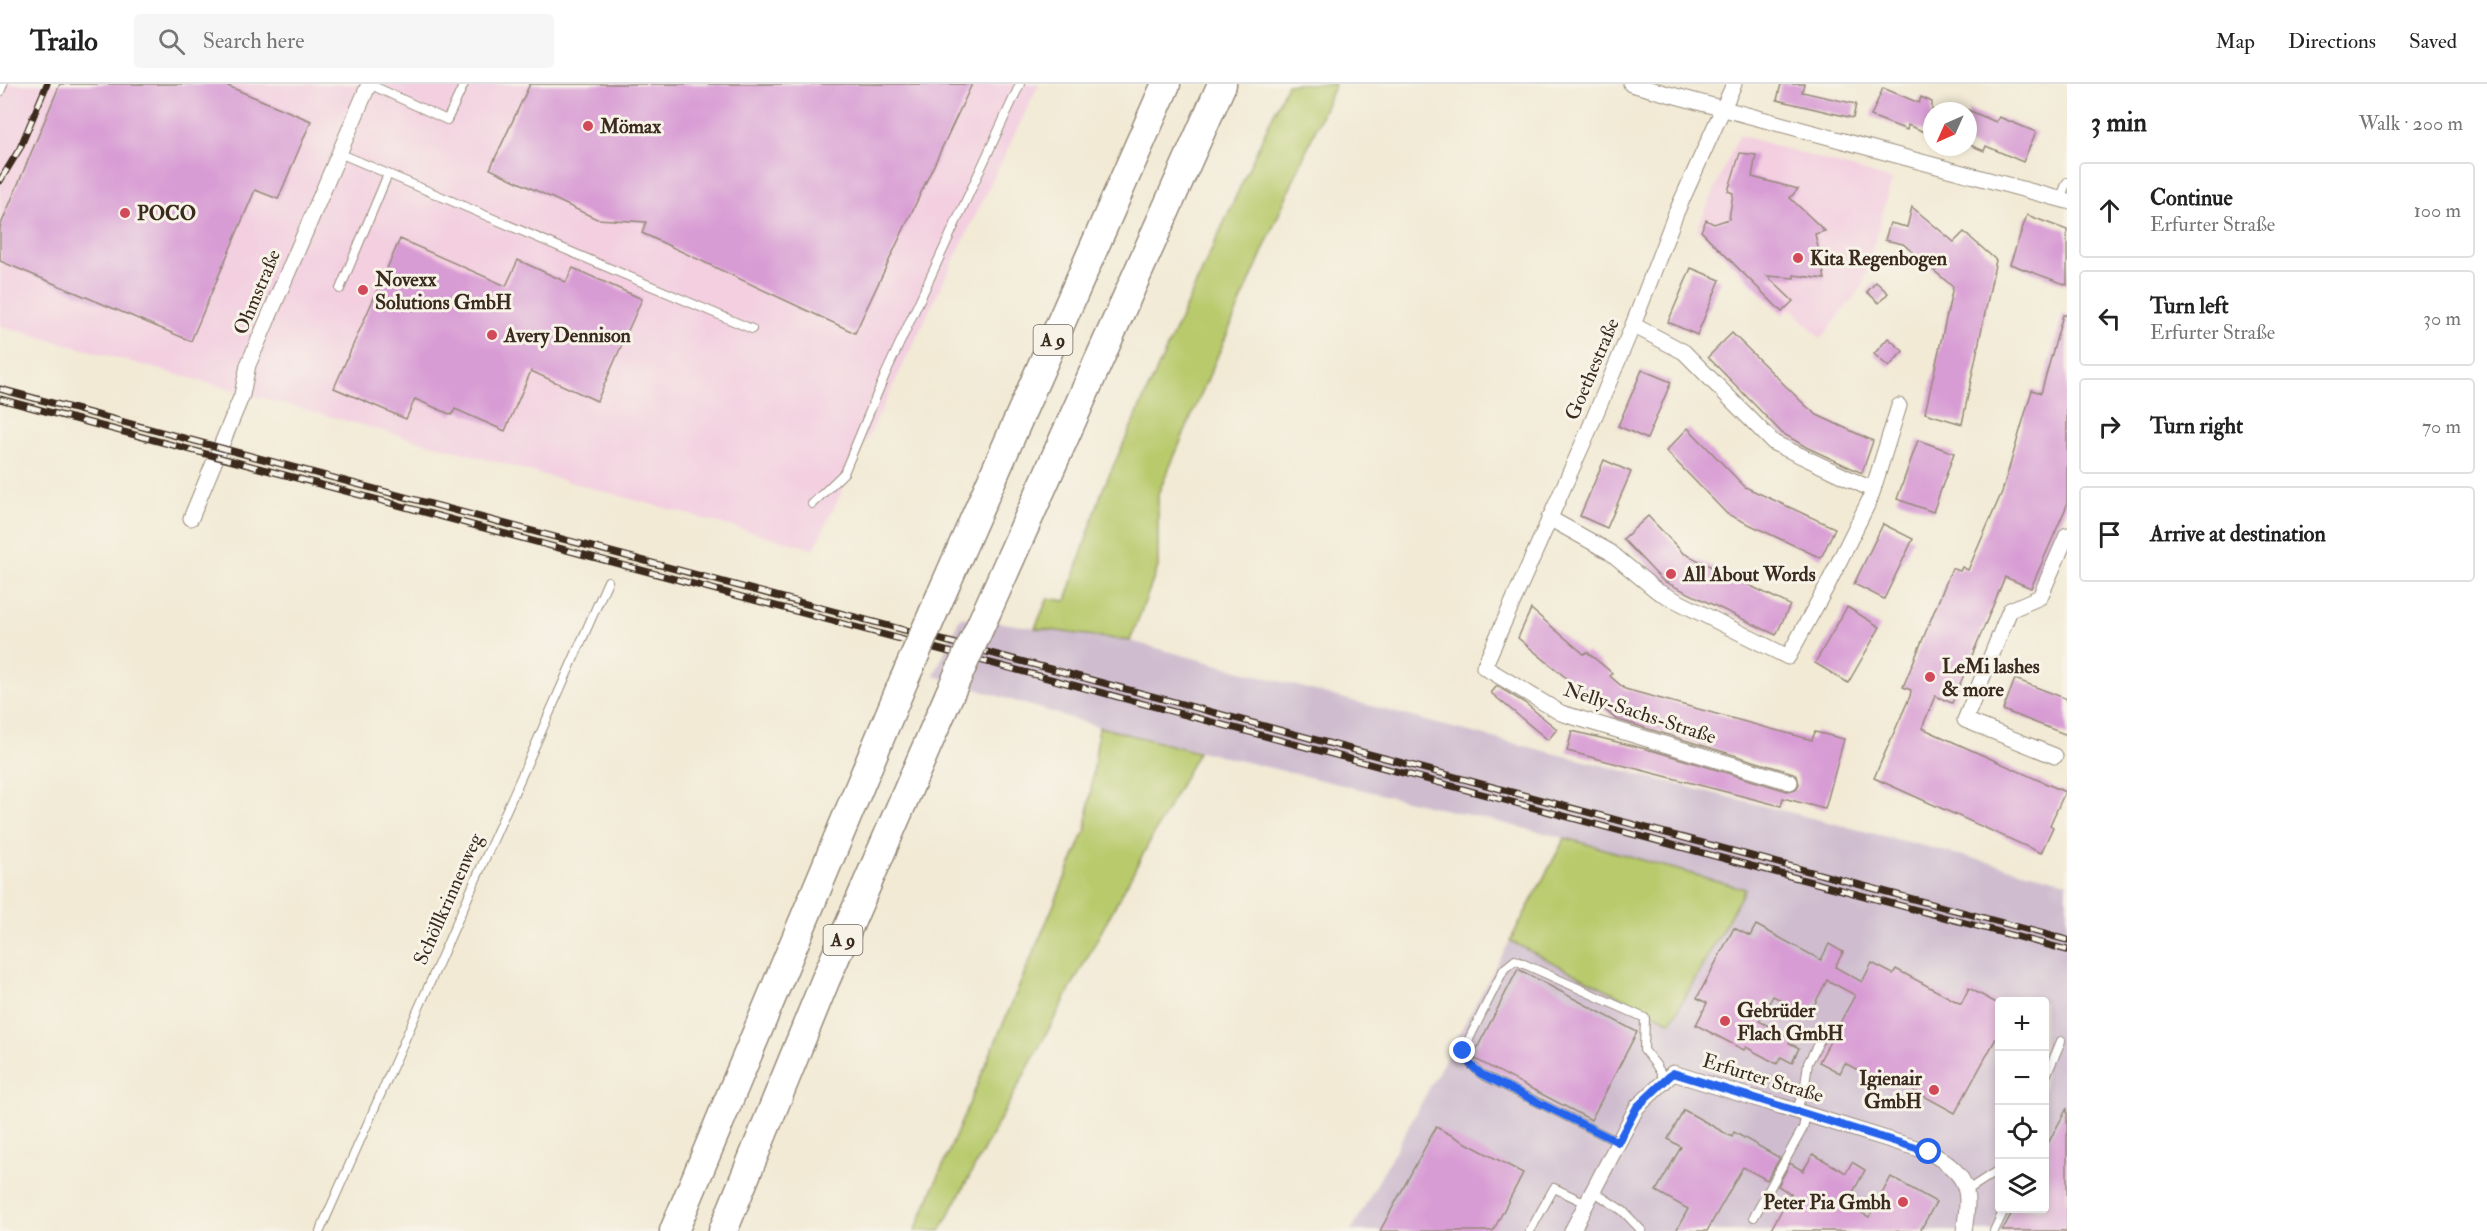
<!DOCTYPE html>
<html lang="en">
<head>
<meta charset="utf-8">
<style>
	:root { --surface:#fff; --page:#f6f6f6; --text:#222; --muted:#767676; --line:#e0e0e0 }
	body { margin:0; font-family:"IM FELL Double Pica",serif; background:var(--page); color:var(--text) }
	.controls { position:absolute; right:18px; bottom:18px; display:grid; overflow:hidden; border-radius:6px; box-shadow:0 3px 9px #0003 }
	.controls button { width:54px; height:54px; display:grid; place-items:center; padding:0; border:0; border-bottom:2px solid var(--line); background:var(--surface); color:var(--text); font:30px sans-serif }
	.compass { position:absolute; left:1923px; top:18px; width:54px; height:54px; border-radius:50%; background:var(--surface); box-shadow:0 3px 9px #0003; rotate:225deg }
	.stop { position:absolute; width:18px; height:18px; margin:-14px; border:4px solid #2563eb; border-radius:50%; background:#fff }
	.stop.end { background:#2563eb; border-color:#fff; box-shadow:0 2px 6px #0008 }
	.list { margin:0; padding:0; list-style:none }
	h2 { display:flex; justify-content:space-between; align-items:center; height:78px; margin:0; padding:0 24px; font-size:26px }
	h2 small { font-size:20px; font-weight:400; color:var(--muted) }
	.list li { display:grid; grid-template-columns:39px 1fr auto; gap:18px; align-items:center; box-sizing:border-box; height:96px; margin:0 12px 12px; padding:0 12px; border:2px solid var(--line); border-radius:6px }
	.list b { display:block; font-size:22px; white-space:nowrap }
	.list p { margin:0; font-size:20px; white-space:nowrap; color:var(--muted) }
	.list em { font-size:20px; font-style:normal; color:var(--muted) }
	.icon { flex:none; width:33px; height:33px; fill:none; stroke:currentColor; stroke-width:2; stroke-linecap:round; stroke-linejoin:round }
	.map { position:relative; flex:none; width:2067px; height:1147px; overflow:hidden }
	header { display:flex; align-items:center; gap:36px; box-sizing:border-box; height:84px; padding:0 30px; background:var(--surface); border-bottom:2px solid var(--line) }
	header strong { font-size:28px }
	nav { display:flex; gap:33px; margin-inline-start:auto; font-size:21px }
	.search { width:420px; height:54px; background:var(--page); display:flex; align-items:center; gap:15px; box-sizing:border-box; padding:0 21px; border-radius:6px; color:var(--muted); font-size:22px }
	main { display:flex }
	aside { flex:1; background:var(--surface) }
	.map>svg:first-child { display:block }
	.built { fill:#f3cfe0 }
	.industrial { fill:#cfbdcf; fill-rule:evenodd }
	.green { fill:#b9ca6d; stroke:#7a7a46; stroke-width:1.5 }
	.building { fill:#d89cd4 }
	.lines { fill:none; stroke-linecap:round; stroke-linejoin:round }
	.service-casing { stroke:#968a7a; stroke-width:10 }
	.minor-casing { stroke:#968a7a; stroke-width:17 }
	.motorway-casing { stroke:#968a7a; stroke-width:31 }
	.service { stroke:#fff; stroke-width:8 }
	.minor { stroke:#fff; stroke-width:15 }
	.motorway { stroke:#fff; stroke-width:28 }
	.rail-casing { stroke:#3b2a1e; stroke-width:7 }
	.rail { stroke:#f7f3e8; stroke-width:4.5; stroke-dasharray:14; stroke-linecap:butt }
	.motorway-bridge-casing { stroke:#968a7a; stroke-width:31; stroke-linecap:butt }
	.motorway-bridge { stroke:#fff; stroke-width:28 }
	.route { stroke:#2563eb; stroke-width:8 }
	.poi-dot { fill:#d1495b; stroke:#f7f3e8; stroke-width:2 }
	.labels { text-anchor:middle; dominant-baseline:central; stroke-width:6; stroke-linejoin:round; paint-order:stroke }
	.shield { fill:#f7f3e8; stroke:#73665b; stroke-width:1.5 }
	.shield-label { font-size:18px; font-weight:bold; fill:#3b2a1e }
	.poi-label { font-size:20px; font-weight:bold; fill:#3b2a1e; stroke:#f7f3e8; text-anchor:start }
	.street-label { font-size:20px; fill:#3b2a1e; stroke:#f7f3e8 }
</style>
</head>
<body>
<header>
<strong>Trailo</strong>
<div class="search"><svg class="icon" aria-label="search" viewBox="0 0 24 24"><circle cx="10" cy="10" r="6"/><path d="M15 15l6 6"/></svg>Search here</div>
<nav><a>Map</a><a>Directions</a><a>Saved</a></nav>
</header>
<main>
<div class="map">
<svg width="2067" height="1147" viewBox="0 0 2067 1147">
	<rect width="100%" height="100%" fill="#f7f3e8"/>
	<filter id="ink" filterUnits="userSpaceOnUse"><feTurbulence type="fractalNoise" baseFrequency=".0167" numOctaves="2"/><feDisplacementMap in="SourceGraphic" scale="12" xChannelSelector="R" yChannelSelector="G"/><feConvolveMatrix kernelMatrix="1 2 1 2 8 2 1 2 1" color-interpolation-filters="sRGB"/></filter>
	<filter id="wash" filterUnits="userSpaceOnUse"><feTurbulence type="fractalNoise" baseFrequency=".008" numOctaves="4" result="noise"/><feDisplacementMap in="SourceGraphic" scale="24" xChannelSelector="R" yChannelSelector="G"/><feGaussianBlur stdDeviation="1.35" result="paint"/><feColorMatrix in="noise" values="0 0 0 0 0 0 0 0 0 0 0 0 0 0 0 0 0 1.4 0 .05"/><feComposite in="paint" operator="in"/></filter>
	<g filter="url(#wash)">
		<rect width="100%" height="100%" fill="#f2ead5"/>
		<g class="built">
			<polygon points="0,0 1039,0 814,465 0,242"/>
			<polygon points="1739,51 1892,96 1862,203 1821,255 1791,224 1782,231 1697,145"/>
		</g>
		<path class="industrial" d="M960,533L1130,557L1449,643L2067,798V1147H1351L1510,857L1671,938L1744,805L1565,754L1099,643L934,592ZM2000,918H2044V1124H2000Z"/>
		<g class="green">
			<polygon points="1287,0 1335,0 1158,410 1158,483 1130,557 1035,544 1048,514 1066,517 1102,407"/>
			<polygon points="1099,643 1198,668 940,1147 915,1147 1086,745"/>
			<polygon points="1565,754 1745,805 1671,938 1510,857"/>
		</g>
		<g id="blocks">
			<g class="building">
				<polygon points="60,0 223,0 311,37 278,115 255,106 191,257 0,177 0,143"/>
				<polygon points="530,0 972,0 855,249 642,149 646,138 597,135 490,85"/>
				<polygon points="1781,0 1804,0 1802,8 1856,20 1853,34 1777,16"/>
				<polygon points="1883,4 1919,19 1921,13 1932,18 1932,51 1908,41 1907,46 1871,32"/>
				<polygon points="1968,26 1996,38 1999,33 2036,48 2023,78 1986,62 1984,67 1968,60"/>
				<polygon points="1740,69 1756,71 1752,93 1798,105 1790,114 1825,147 1815,150 1825,195 1794,191 1794,194 1767,192 1793,217 1782,228 1701,147 1706,136 1714,140 1729,135 1733,109 1728,107"/>
				<polygon points="1912,123 1954,158 1964,148 1996,176 1962,340 1925,329 1953,203 1903,160 1885,156 1890,139 1907,143"/>
				<polygon points="2027,131 2067,146 2067,201 2010,180"/>
				<polygon points="400,155 506,202 518,176 566,198 573,184 642,215 597,317 531,287 505,347 455,325 452,331 415,315 406,335 334,304"/>
				<polygon points="1691,184 1720,196 1697,251 1668,238"/>
				<polygon points="1876,198 1888,209 1879,219 1867,208"/>
				<polygon points="2063,231 2067,231 2067,421 2031,504 2005,493 1952,619 1935,612 1922,644 2065,708 2050,741 2053,743 2041,769 1874,694 1910,612 1911,606 1903,603 1952,484 1960,487 1962,483 1968,486 2002,408 2032,306 2041,309"/>
				<polygon points="1732,249 1805,321 1817,331 1873,357 1862,389 1806,363 1782,349 1708,273"/>
				<polygon points="1888,254 1903,267 1889,283 1874,270"/>
				<polygon points="1642,286 1671,298 1647,355 1618,342"/>
				<polygon points="1688,344 1745,403 1835,444 1821,474 1727,430 1666,367"/>
				<polygon points="1918,356 1954,369 1933,428 1897,415"/>
				<polygon points="1604,376 1631,388 1607,444 1580,432"/>
				<polygon points="1648,432 1683,469 1790,521 1776,551 1663,497 1623,455"/>
				<polygon points="1883,440 1913,455 1884,515 1854,500"/>
				<polygon points="1847,523 1880,543 1848,599 1815,579"/>
				<polygon points="1531,525 1584,570 1587,568 1612,589 1610,592 1625,605 1812,656 1815,648 1844,655 1825,725 1783,714 1781,722 1567,667 1572,647 1654,667 1787,707 1796,705 1799,700 1797,692 1793,689 1616,635 1518,554"/>
				<polygon points="2015,595 2067,615 2067,651 2003,626"/>
				<polygon points="1497,602 1525,619 1557,645 1548,656 1491,609"/>
				<polygon points="1756,841 1821,876 1829,860 1843,868 1835,883 1862,898 1872,879 1893,890 1896,885 1961,920 1969,904 2000,921 2000,947 1955,1029 1893,995 1889,1003 1845,979 1840,989 1819,978 1855,911 1827,896 1809,931 1773,912 1759,937 1791,954 1789,959 1799,964 1792,979 1781,973 1777,980 1746,963 1744,966 1696,941 1707,919 1697,914 1734,844 1750,852"/>
				<polygon points="1518,885 1637,948 1591,1036 1475,975 1473,972"/>
				<polygon points="2067,1024 2067,1147 2002,1147 2014,1125 2044,1125 2044,1067"/>
				<polygon points="1684,1026 1732,1053 1734,1048 1780,1074 1767,1096 1743,1083 1707,1147 1676,1147 1688,1125 1656,1107 1681,1063 1668,1055"/>
				<polygon points="1436,1043 1523,1089 1493,1147 1380,1147"/>
				<polygon points="1813,1070 1846,1089 1852,1078 1865,1086 1846,1121 1869,1133 1891,1093 1936,1118 1920,1147 1770,1147 1791,1110 1778,1102 1790,1079 1803,1087"/>
			</g>
		</g>
	</g>
	<g filter="url(#ink)">
		<use href="#blocks" fill-opacity="0" stroke="#968a7a" stroke-width="1.5"/>
		<g class="lines">
			<defs>
				<g id="service">
					<polyline points="369,0 447,36 464,0"/>
					<polyline points="0,8 3,0"/>
					<polyline points="339,69 752,245"/>
					<polyline points="2060,115 2067,98"/>
					<polyline points="340,205 388,90"/>
					<polyline points="812,420 844,389 885,291 1020,0"/>
					<polyline points="2044,997 2061,957"/>
					<polyline points="1797,1026 1805,1001 1808,979 1825,946"/>
					<polyline points="1618,1058 1481,990 1470,979 1463,967 1504,885 1515,876 1645,934 1644,966 1656,981 1665,996"/>
					<polyline points="1593,1107 1623,1127 1642,1147"/>
					<polyline points="1966,1107 2000,1085"/>
					<polyline points="1754,1133 1803,1044 1806,1030"/>
					<polyline points="320,1147 608,497"/>
					<polyline points="1530,1147 1554,1104 1586,1119"/>
					<polyline points="1994,1147 2005,1124"/>
				</g>
				<g id="minor">
					<polyline points="1631,0 2067,117"/>
					<polyline points="1734,0 1676,129 1633,241 1588,348 1484,583 1561,629 1790,698"/>
					<polyline points="1633,241 1684,268 1774,359 1873,406"/>
					<polyline points="191,434 242,311 248,281 369,0"/>
					<polyline points="1549,434 1610,468 1657,507 1788,573 1828,500 1870,415 1899,322"/>
					<polyline points="2055,672 1965,636 2010,526 2040,513 2067,451"/>
					<path d="M1572,1147L1637,1023L1673,989L1929,1068C1968,1090 1971,1104 1964,1147"/>
				</g>
				<g id="motorway">
					<polyline points="941,511 1166,0"/>
					<polyline points="987,527 1222,0"/>
					<polyline points="674,1147 904,596"/>
					<polyline points="723,1147 825,897 950,609"/>
				</g>
			</defs>
			<use href="#service" class="service-casing"/>
			<use href="#minor" class="minor-casing"/>
			<use href="#motorway" class="motorway-casing"/>
			<use href="#service" class="service"/>
			<use href="#minor" class="minor"/>
			<use href="#motorway" class="motorway"/>
			<defs>
				<g id="rail">
					<polyline points="0,97 20,64 47,0"/>
					<polyline points="0,305 2067,856"/>
					<polyline points="0,315 2067,866"/>
				</g>
			</defs>
			<use href="#rail" class="rail-casing"/>
			<use href="#rail" class="rail"/>
			<defs>
				<g id="motorway-bridge">
					<polyline points="904,596 941,511"/>
					<polyline points="950,609 987,527"/>
				</g>
			</defs>
			<use href="#motorway-bridge" class="motorway-bridge-casing"/>
			<use href="#motorway-bridge" class="motorway-bridge"/>
		</g>
	</g>
	<g class="lines" filter="url(#ink)">
		<polyline class="route" points="1463,967 1470,980 1481,990 1618,1058 1637,1023 1673,989 1929,1068"/>
	</g>
	<g class="poi-dot">
		<circle cx="588" cy="42" r="6"/>
		<circle cx="125" cy="129" r="6"/>
		<circle cx="1798" cy="174" r="6"/>
		<circle cx="363" cy="206" r="6"/>
		<circle cx="492" cy="251" r="6"/>
		<circle cx="1671" cy="490" r="6"/>
		<circle cx="1930" cy="593" r="6"/>
		<circle cx="1725" cy="937" r="6"/>
		<circle cx="1934" cy="1006" r="6"/>
		<circle cx="1903" cy="1118" r="6"/>
	</g>
	<g class="labels">
		<g class="shield">
			<rect x="1033.5" y="241" width="39" height="30" rx="4.5"/>
			<rect x="823.5" y="841" width="39" height="30" rx="4.5"/>
		</g>
		<g class="shield-label">
			<text x="1053" y="256">A 9</text>
			<text x="843" y="856">A 9</text>
		</g>
		<g class="poi-label">
			<text x="600" y="42">Mömax</text>
			<text x="137" y="129">POCO</text>
			<text x="1810" y="174">Kita Regenbogen</text>
			<text x="375" y="195">Novexx<tspan x="375" dy="23">Solutions GmbH</tspan></text>
			<text x="504" y="251">Avery Dennison</text>
			<text x="1683" y="490">All About Words</text>
			<text x="1942" y="582">LeMi lashes<tspan x="1942" dy="23">&amp; more</tspan></text>
			<text x="1737" y="926">Gebrüder<tspan x="1737" dy="23">Flach GmbH</tspan></text>
			<text x="1922" y="994" text-anchor="end">Igienair<tspan x="1922" dy="23">GmbH</tspan></text>
			<text x="1891" y="1118" text-anchor="end">Peter Pia Gmbh</text>
		</g>
		<g class="street-label">
			<text transform="translate(257 208) rotate(-67)">Ohmstraße</text>
			<text transform="translate(1592 285) rotate(-67)">Goethestraße</text>
			<text transform="translate(1640 629) rotate(18)">Nelly-Sachs-Straße</text>
			<text transform="translate(448 815) rotate(-66)">Schöllkrinnenweg</text>
			<text transform="translate(1763 994) rotate(17)">Erfurter Straße</text>
		</g>
	</g>
</svg>
<div class="controls">
<button>+</button>
<button>−</button>
<button><svg class="icon" aria-label="locate" viewBox="0 0 24 24"><circle cx="12" cy="12" r="6"/><path d="M12 2v4M12 18v4M2 12h4M18 12h4"/></svg></button>
<button><svg class="icon" aria-label="layers" viewBox="0 0 24 24"><path d="M12 4l9 5-9 5-9-5zM3 14l9 5 9-5"/></svg></button>
</div>
<svg class="compass" viewBox="-18 -18 36 36"><path d="M0-13l5 13h-10z" fill="#e53935"/><path d="M0 13l5-13h-10z" fill="#767676"/></svg>
<div class="stop" style="left:1929px;top:1068px"></div>
<div class="stop end" style="left:1463px;top:967px"></div>
</div>
<aside>
<h2>3 min<small>Walk · 200 m</small></h2>
<ul class="list">
<li><svg class="icon" aria-label="ahead" viewBox="0 0 24 24"><path d="M12 20V5M6 11l6-6 6 6"/></svg><div><b>Continue</b><p>Erfurter Straße</p></div><em>100 m</em></li>
<li><svg class="icon" aria-label="left" viewBox="0 0 24 24"><path d="M17 20v-9H6M10 6l-5 5 5 5"/></svg><div><b>Turn left</b><p>Erfurter Straße</p></div><em>30 m</em></li>
<li><svg class="icon" aria-label="right" viewBox="0 0 24 24"><path d="M7 20v-9h11M14 6l5 5-5 5"/></svg><div><b>Turn right</b></div><em>70 m</em></li>
<li><svg class="icon" aria-label="arrive" viewBox="0 0 24 24"><path d="M6 21V4h12l-3 4 3 4H6"/></svg><div><b>Arrive at destination</b></div></li>
</ul>
</aside>
</main>
</body>
</html>
